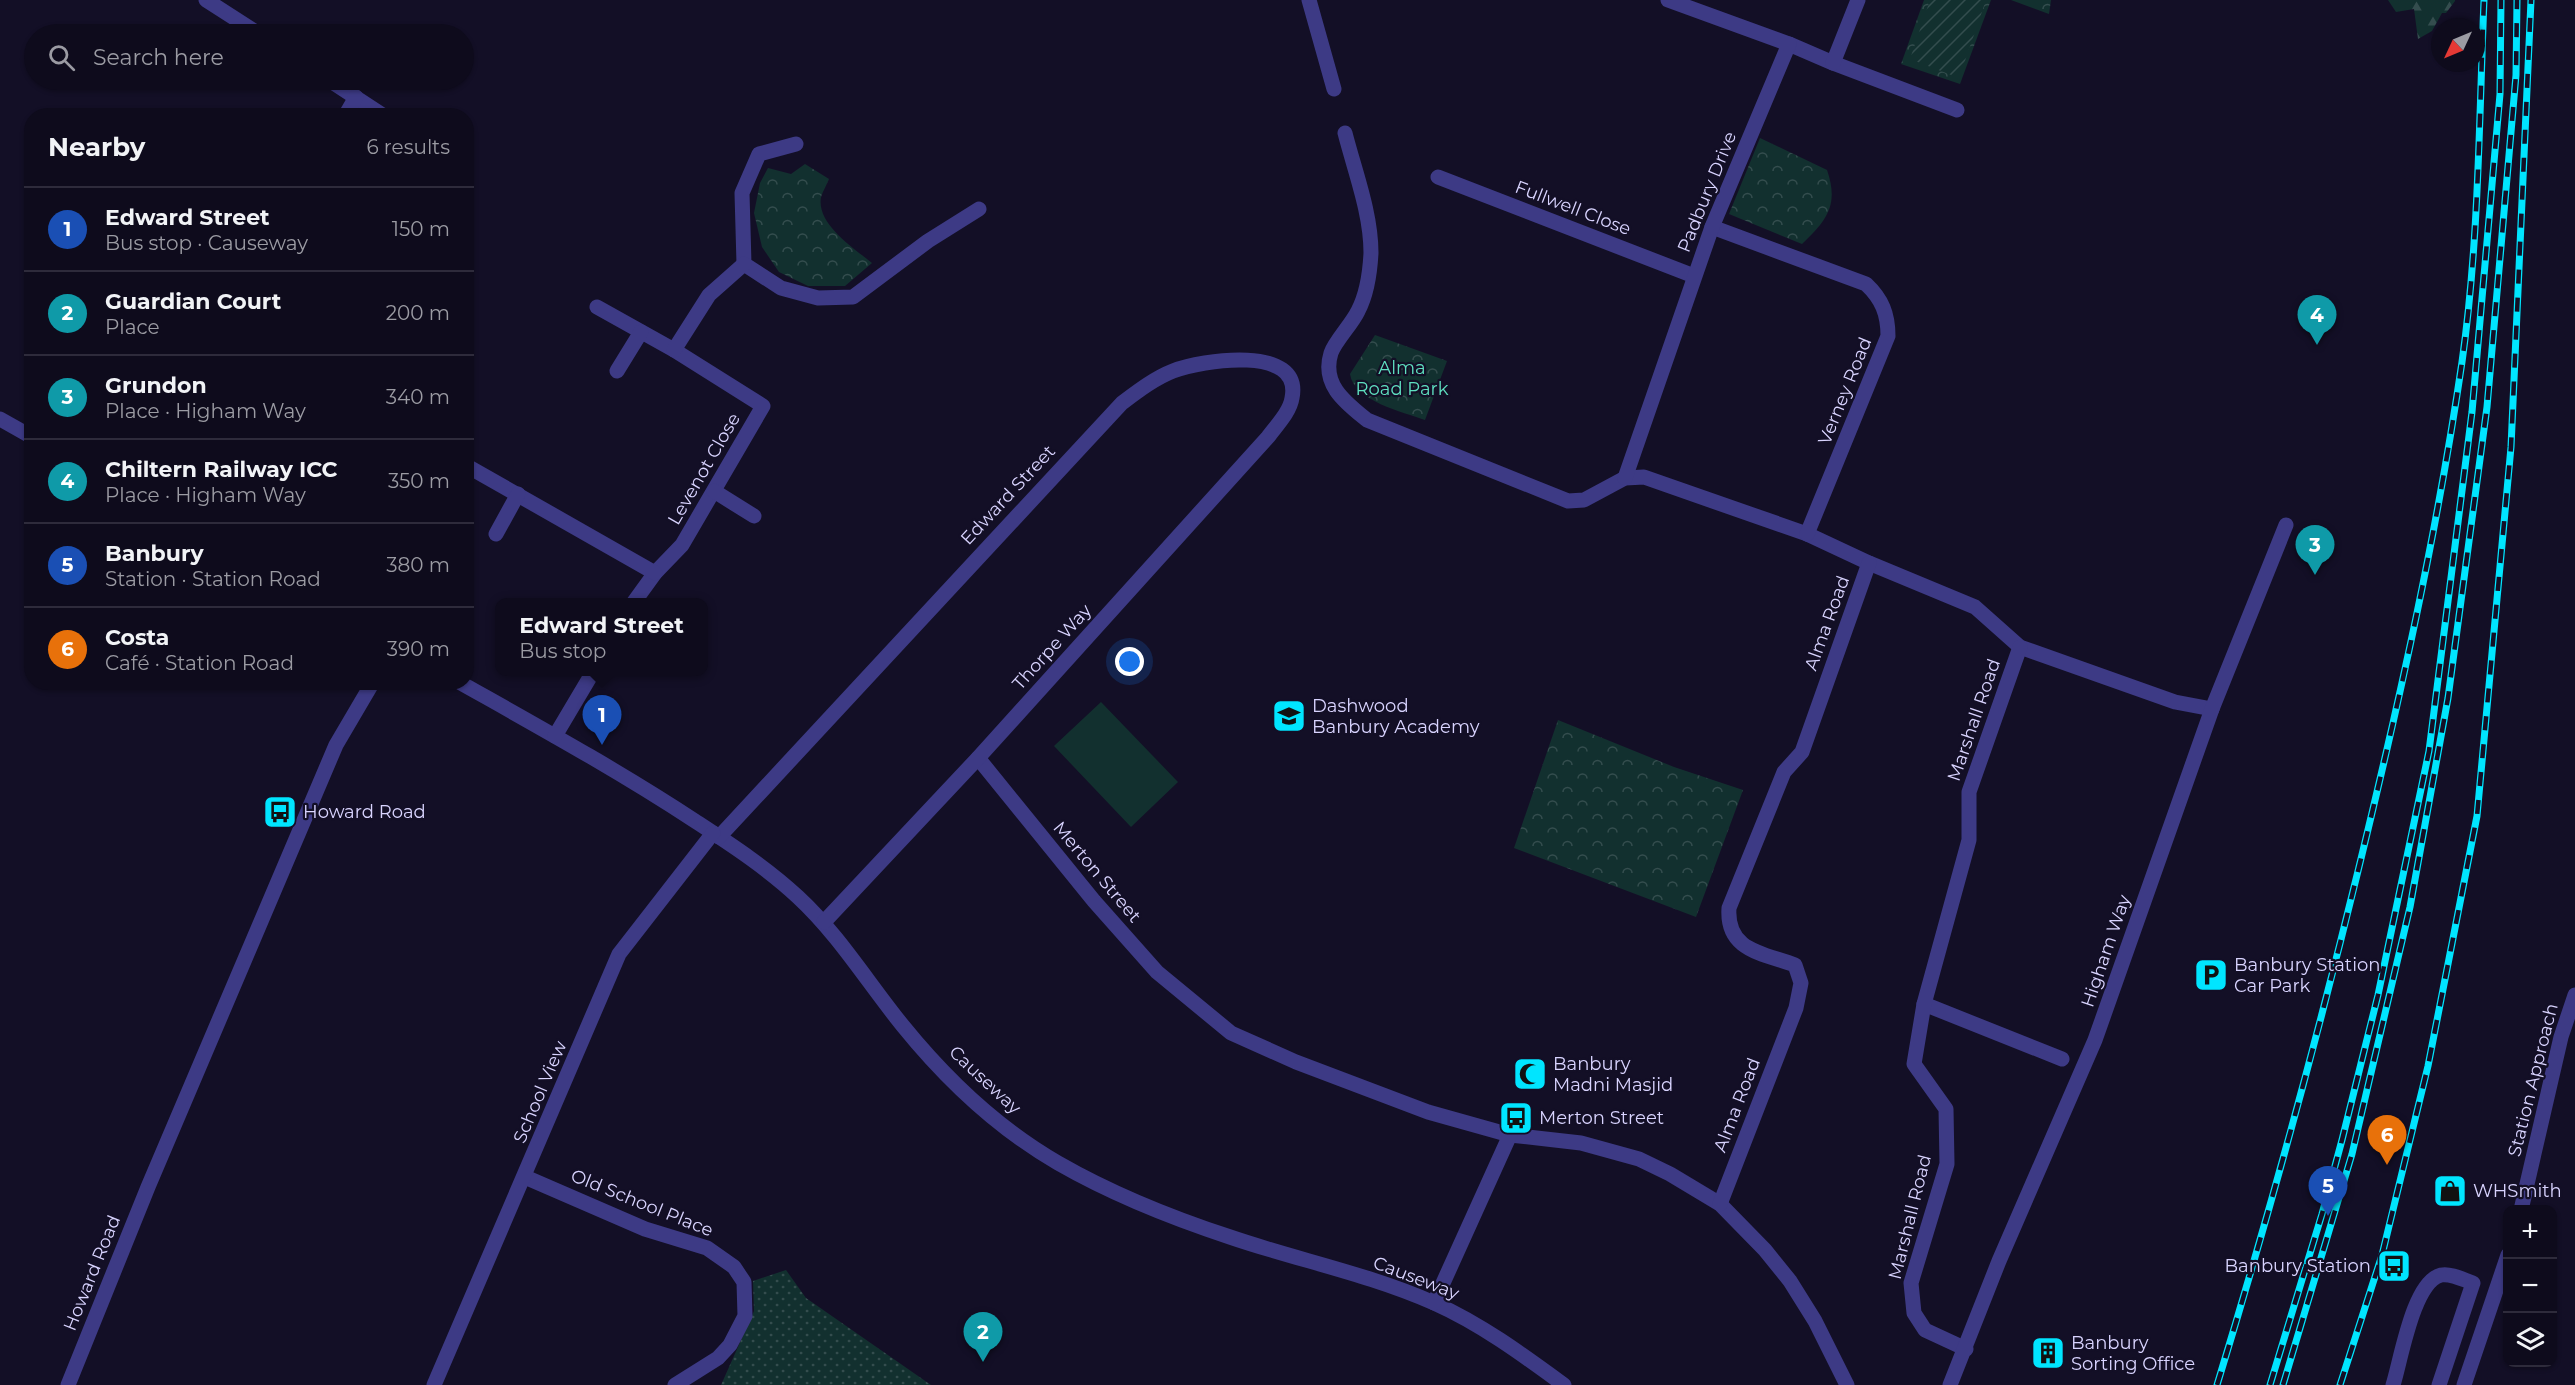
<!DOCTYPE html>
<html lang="en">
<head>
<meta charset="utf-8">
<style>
	:root { --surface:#0e0b1c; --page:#171425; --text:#f1f3f6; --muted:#9b9ba3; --line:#2e2b3b; --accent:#00e5ff }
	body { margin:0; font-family:Montserrat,sans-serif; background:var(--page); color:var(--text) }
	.controls { position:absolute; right:18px; bottom:18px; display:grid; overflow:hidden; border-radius:12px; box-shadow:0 2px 4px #0004 }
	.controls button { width:54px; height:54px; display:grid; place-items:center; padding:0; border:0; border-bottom:2px solid var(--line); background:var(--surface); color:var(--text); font:30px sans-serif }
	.compass { position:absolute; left:2431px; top:18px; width:54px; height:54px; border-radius:50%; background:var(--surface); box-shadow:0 2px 4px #0004; rotate:226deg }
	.you { position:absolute; left:1130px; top:662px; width:21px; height:21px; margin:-15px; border:4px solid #fff; border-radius:50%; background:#1a73e8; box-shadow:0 0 0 9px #1a73e833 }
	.badge { display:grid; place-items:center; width:39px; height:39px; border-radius:50%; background:var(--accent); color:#fff; font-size:20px; font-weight:700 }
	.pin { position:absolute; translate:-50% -50px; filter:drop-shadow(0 2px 3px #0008) }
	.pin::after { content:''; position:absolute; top:32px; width:21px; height:18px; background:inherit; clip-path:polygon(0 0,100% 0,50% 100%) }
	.popup { position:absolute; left:495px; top:598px; width:213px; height:78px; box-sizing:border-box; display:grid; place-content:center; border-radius:12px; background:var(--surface); filter:drop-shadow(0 2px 4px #0005); font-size:20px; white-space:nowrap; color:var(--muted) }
	.popup b { font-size:22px; color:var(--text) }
	.popup::after { content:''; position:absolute; left:50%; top:100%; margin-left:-12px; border:12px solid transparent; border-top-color:var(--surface) }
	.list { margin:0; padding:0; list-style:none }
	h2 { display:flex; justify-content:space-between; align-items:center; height:78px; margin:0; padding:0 24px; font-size:26px }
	h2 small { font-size:20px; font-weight:400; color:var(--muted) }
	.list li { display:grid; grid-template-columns:39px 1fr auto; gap:18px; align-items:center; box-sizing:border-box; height:84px; padding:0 24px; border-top:2px solid var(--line) }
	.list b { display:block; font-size:22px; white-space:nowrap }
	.list p { margin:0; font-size:20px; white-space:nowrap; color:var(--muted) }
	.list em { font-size:20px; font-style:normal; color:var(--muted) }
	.icon { flex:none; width:33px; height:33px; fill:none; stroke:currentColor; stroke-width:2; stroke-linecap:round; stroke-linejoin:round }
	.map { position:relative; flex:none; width:2575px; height:1385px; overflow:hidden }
	.search { position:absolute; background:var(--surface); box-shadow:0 2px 4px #0004; left:24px; top:24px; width:450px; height:66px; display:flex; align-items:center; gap:15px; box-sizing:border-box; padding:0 21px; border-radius:33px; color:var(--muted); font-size:22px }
	.panel { position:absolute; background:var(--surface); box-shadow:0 2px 4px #0004; left:24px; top:108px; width:450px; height:582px; border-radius:24px }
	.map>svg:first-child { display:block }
	.grass { fill:url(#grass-dots) }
	.forest { fill:url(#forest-firs) }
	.park { fill:url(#park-crowns) }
	.garden { fill:url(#garden-furrows) }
	.pitch { fill:#12302f }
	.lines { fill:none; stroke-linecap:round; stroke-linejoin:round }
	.minor { stroke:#3d3a85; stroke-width:15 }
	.rail-casing { stroke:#00e5ff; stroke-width:7 }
	.rail { stroke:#130f26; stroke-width:4.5; stroke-dasharray:14; stroke-linecap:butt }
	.labels { text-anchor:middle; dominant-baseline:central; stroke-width:4.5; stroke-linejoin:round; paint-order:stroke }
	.street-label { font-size:18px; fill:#d9d4ff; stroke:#130f26 }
	.park-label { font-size:18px; fill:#5fe0c0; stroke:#130f26 }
	.poi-label { font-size:18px; fill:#d9d4ff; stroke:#130f26; text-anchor:start }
</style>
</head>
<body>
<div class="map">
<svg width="2575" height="1385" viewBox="0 0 2575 1385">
	<defs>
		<pattern id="grass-dots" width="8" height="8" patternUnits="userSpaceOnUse" patternTransform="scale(1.5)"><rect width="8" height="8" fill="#12302f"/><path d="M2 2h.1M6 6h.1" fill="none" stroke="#344d4e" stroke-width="1.8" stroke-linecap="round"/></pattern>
		<pattern id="forest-firs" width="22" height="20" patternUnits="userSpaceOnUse" patternTransform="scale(1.5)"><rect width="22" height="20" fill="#12302f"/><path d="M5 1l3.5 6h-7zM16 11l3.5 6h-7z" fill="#344d4e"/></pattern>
		<pattern id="park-crowns" width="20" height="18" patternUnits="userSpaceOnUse" patternTransform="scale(1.5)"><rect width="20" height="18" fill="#12302f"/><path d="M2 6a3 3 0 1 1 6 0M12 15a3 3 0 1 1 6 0" fill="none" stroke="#344d4e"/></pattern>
		<pattern id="garden-furrows" width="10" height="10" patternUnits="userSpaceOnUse" patternTransform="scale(1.5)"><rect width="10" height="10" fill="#12302f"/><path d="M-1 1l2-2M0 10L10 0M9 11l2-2" fill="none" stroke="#344d4e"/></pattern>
	</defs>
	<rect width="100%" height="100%" fill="#130f26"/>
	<polygon class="grass" points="786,1270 806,1298 931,1385 721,1385 754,1311 753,1281"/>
	<polygon class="forest" points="2388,0 2455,0 2455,1 2446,13 2442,13 2432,31 2418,39 2414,9 2396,12"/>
	<g class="park">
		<polygon points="1924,0 1991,0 1960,84 1901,64"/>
		<polygon points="2011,0 2051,0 2049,14"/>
		<path d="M1760,138L1827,170C1839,205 1827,220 1802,244L1729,214Z"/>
		<path d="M805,164L829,179C827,184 823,191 821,197C816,224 854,248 872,263L845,286H808L779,272L762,247L754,213L760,183L768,168L791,174Z"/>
		<path d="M1375,335L1447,361L1425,420C1403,412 1354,401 1350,374Z"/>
		<polygon points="1558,720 1674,767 1743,790 1696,917 1514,848"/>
	</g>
	<polygon class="garden" points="1930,0 1986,0 1959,78 1910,59"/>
	<polygon class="pitch" points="1101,702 1178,782 1131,827 1054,746"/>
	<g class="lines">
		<g class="minor">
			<polyline points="206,0 259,34"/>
			<polyline points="1309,0 1334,89"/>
			<polyline points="1789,44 1833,63 1957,110"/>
			<polyline points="1833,63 1858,0"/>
			<polyline points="329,80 384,116"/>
			<polyline points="345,116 356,97"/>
			<path d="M1345,133C1355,172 1371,213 1371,253C1370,272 1367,294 1358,311C1352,324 1335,341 1331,353C1321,385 1346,403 1367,420L1568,501L1584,500L1625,478L1644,477L1807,534L1869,563L1975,607L2020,647L2175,702L2212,709"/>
			<polyline points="796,144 759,154 742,193 744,264 781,288 818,298 853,297 928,241 979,209"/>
			<polyline points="1438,177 1694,276"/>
			<path d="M1712,227L1866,284C1882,299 1888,314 1888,336L1807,534"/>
			<polyline points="597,307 674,350 763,406 682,545 655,573 634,602"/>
			<polyline points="674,350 709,295 744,264"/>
			<polyline points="617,371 641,332"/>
			<polyline points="0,419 32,437"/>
			<polyline points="467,466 655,573"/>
			<polyline points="1625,478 1712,227 1789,44 1668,0"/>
			<polyline points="714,491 754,516"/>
			<polyline points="496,534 518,494"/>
			<path d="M459,682C539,727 619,771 695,821C730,844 767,868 798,897C839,935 868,983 903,1026C946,1079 999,1129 1058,1163C1112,1194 1172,1218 1230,1237C1297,1260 1369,1274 1434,1303C1481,1324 1523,1355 1564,1385"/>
			<polyline points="555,736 593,672"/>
			<polyline points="978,758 1094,901 1157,972 1231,1033 1296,1062 1428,1112 1510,1135 1581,1143 1639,1159 1670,1174 1720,1204 1765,1250 1790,1281 1815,1321 1847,1385"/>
			<path d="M719,837L1122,403C1138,391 1155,378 1173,371C1201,360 1303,344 1292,398C1290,412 1276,426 1268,437L978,758L824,922"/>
			<polyline points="1924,1004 2062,1059"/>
			<polyline points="525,1177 645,1229 707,1248 734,1267 744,1282 745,1316 730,1345 718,1358 675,1385"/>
			<path d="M1720,1204L1796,1008L1801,983L1795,965C1763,953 1726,951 1729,908L1784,772L1802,752L1869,563"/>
			<polyline points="2521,1210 2561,1037 2575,995"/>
			<polyline points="1434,1303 1510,1135"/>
			<polyline points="1966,1349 1925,1330 1914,1313 1911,1283 1947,1164 1946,1109 1914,1064 1924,1004 1969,840 1969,792 2020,647"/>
			<polyline points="68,1385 148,1187 336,745 373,682"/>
			<polyline points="434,1385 619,954 713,833"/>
			<polyline points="1950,1385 1999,1261 2095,1040 2212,709 2286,525"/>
			<path d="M2393,1385C2401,1360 2413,1282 2441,1275C2451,1273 2464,1280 2473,1283L2439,1385"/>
			<polyline points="2464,1385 2508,1255"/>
		</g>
		<defs>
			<g id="rail">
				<path d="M2217,1385C2269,1215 2316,1043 2358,871C2399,703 2437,533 2462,362C2479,242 2479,121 2484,0"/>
				<polyline points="2270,1385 2322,1214 2342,1140 2378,995 2429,751 2472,412 2500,94 2501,0"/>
				<polyline points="2283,1385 2352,1154 2410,907 2448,698 2487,407 2516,75 2517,0"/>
				<polyline points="2340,1385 2382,1255 2428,1066 2477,816 2511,447 2531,0"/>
			</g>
		</defs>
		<use href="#rail" class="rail-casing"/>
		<use href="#rail" class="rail"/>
	</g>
	<defs>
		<symbol id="school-square" viewBox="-11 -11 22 22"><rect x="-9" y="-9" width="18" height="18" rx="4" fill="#00e5ff" stroke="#130f26"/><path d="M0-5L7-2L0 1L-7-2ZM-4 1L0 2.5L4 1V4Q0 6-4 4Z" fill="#111"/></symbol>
		<symbol id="bus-square" viewBox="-11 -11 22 22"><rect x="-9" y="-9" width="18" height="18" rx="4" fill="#00e5ff" stroke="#130f26"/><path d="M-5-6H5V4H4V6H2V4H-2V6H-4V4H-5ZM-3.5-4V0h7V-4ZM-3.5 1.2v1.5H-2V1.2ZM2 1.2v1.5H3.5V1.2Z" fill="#111"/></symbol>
		<symbol id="parking-square" viewBox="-11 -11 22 22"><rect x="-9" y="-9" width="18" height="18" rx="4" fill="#00e5ff" stroke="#130f26"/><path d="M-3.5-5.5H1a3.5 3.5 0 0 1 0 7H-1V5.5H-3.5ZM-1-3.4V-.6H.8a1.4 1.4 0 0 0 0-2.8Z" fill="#111"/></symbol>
		<symbol id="mosque-square" viewBox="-11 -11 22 22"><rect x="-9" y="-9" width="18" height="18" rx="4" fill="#00e5ff" stroke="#130f26"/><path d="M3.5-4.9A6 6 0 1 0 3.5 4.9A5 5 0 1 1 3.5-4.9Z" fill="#111"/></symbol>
		<symbol id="shop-square" viewBox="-11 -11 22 22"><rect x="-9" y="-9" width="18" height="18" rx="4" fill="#00e5ff" stroke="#130f26"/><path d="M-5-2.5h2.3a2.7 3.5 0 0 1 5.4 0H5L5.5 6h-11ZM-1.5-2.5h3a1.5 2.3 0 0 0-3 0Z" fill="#111"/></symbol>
		<symbol id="building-square" viewBox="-11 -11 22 22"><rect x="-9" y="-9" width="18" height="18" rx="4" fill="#00e5ff" stroke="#130f26"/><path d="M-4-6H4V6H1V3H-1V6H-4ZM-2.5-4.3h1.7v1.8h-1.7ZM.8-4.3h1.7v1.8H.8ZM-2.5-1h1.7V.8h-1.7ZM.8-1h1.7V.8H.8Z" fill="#111"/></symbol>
	</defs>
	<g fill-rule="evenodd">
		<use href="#school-square" x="1270" y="697" width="38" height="38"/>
		<use href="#bus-square" x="261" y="793" width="38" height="38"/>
		<use href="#parking-square" x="2192" y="956" width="38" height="38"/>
		<use href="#mosque-square" x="1511" y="1055" width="38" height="38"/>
		<use href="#bus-square" x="1497" y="1099" width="38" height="38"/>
		<use href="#shop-square" x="2431" y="1172" width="38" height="38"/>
		<use href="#bus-square" x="2375" y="1247" width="38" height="38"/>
		<use href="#building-square" x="2029" y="1334" width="38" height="38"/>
	</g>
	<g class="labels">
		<g class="street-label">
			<text transform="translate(1707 192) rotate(-68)">Padbury Drive</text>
			<text transform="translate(1573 208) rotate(21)">Fullwell Close</text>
			<text transform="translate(1845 391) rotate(-68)">Verney Road</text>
			<text transform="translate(704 469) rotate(-60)">Levenot Close</text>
			<text transform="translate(1008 495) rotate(-47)">Edward Street</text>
			<text transform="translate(1827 623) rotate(-70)">Alma Road</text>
			<text transform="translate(1052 647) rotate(-48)">Thorpe Way</text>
			<text transform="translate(1974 720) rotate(-71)">Marshall Road</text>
			<text transform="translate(1097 872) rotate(50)">Merton Street</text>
			<text transform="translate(2106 951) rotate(-71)">Higham Way</text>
			<text transform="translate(985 1080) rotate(43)">Causeway</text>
			<text transform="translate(2533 1080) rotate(-76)">Station Approach</text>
			<text transform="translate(540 1092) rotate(-67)">School View</text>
			<text transform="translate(1737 1105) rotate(-69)">Alma Road</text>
			<text transform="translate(642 1203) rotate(22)">Old School Place</text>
			<text transform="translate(1910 1217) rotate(-76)">Marshall Road</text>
			<text transform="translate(92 1273) rotate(-68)">Howard Road</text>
			<text transform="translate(1416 1278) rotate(21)">Causeway</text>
		</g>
		<g class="park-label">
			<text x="1402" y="368">Alma<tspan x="1402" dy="21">Road Park</tspan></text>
		</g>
		<g class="poi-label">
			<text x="1312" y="706">Dashwood<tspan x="1312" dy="21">Banbury Academy</tspan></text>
			<text x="303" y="812">Howard Road</text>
			<text x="2234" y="965">Banbury Station<tspan x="2234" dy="21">Car Park</tspan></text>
			<text x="1553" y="1064">Banbury<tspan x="1553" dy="21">Madni Masjid</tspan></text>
			<text x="1539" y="1118">Merton Street</text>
			<text x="2473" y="1191">WHSmith</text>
			<text x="2371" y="1266" text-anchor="end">Banbury Station</text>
			<text x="2071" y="1343">Banbury<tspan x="2071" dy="21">Sorting Office</tspan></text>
		</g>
	</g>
</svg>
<div class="controls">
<button>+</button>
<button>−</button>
<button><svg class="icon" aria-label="layers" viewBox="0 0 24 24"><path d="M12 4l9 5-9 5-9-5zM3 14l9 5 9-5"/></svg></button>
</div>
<svg class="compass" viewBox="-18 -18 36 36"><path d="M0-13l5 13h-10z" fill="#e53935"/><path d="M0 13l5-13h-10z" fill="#9b9ba3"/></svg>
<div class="you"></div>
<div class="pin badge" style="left:602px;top:745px;background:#1a4fb4">1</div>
<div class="popup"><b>Edward Street</b>Bus stop</div>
<div class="pin badge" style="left:983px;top:1362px;background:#0f9aa8">2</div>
<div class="pin badge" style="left:2315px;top:575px;background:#0f9aa8">3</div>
<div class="pin badge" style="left:2317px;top:345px;background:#0f9aa8">4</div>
<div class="pin badge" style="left:2328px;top:1216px;background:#1a4fb4">5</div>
<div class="pin badge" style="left:2387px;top:1165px;background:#e8710a">6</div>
<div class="search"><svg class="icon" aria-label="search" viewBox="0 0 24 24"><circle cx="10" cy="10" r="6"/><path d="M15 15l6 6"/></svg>Search here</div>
<section class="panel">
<h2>Nearby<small>6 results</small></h2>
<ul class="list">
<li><span class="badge" style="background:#1a4fb4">1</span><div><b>Edward Street</b><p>Bus stop · Causeway</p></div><em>150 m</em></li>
<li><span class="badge" style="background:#0f9aa8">2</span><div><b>Guardian Court</b><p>Place</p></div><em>200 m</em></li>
<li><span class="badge" style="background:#0f9aa8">3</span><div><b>Grundon</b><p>Place · Higham Way</p></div><em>340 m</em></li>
<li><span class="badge" style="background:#0f9aa8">4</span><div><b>Chiltern Railway ICC</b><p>Place · Higham Way</p></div><em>350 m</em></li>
<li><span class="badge" style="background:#1a4fb4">5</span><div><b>Banbury</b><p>Station · Station Road</p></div><em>380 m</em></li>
<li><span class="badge" style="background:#e8710a">6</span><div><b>Costa</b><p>Café · Station Road</p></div><em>390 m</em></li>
</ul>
</section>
</div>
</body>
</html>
